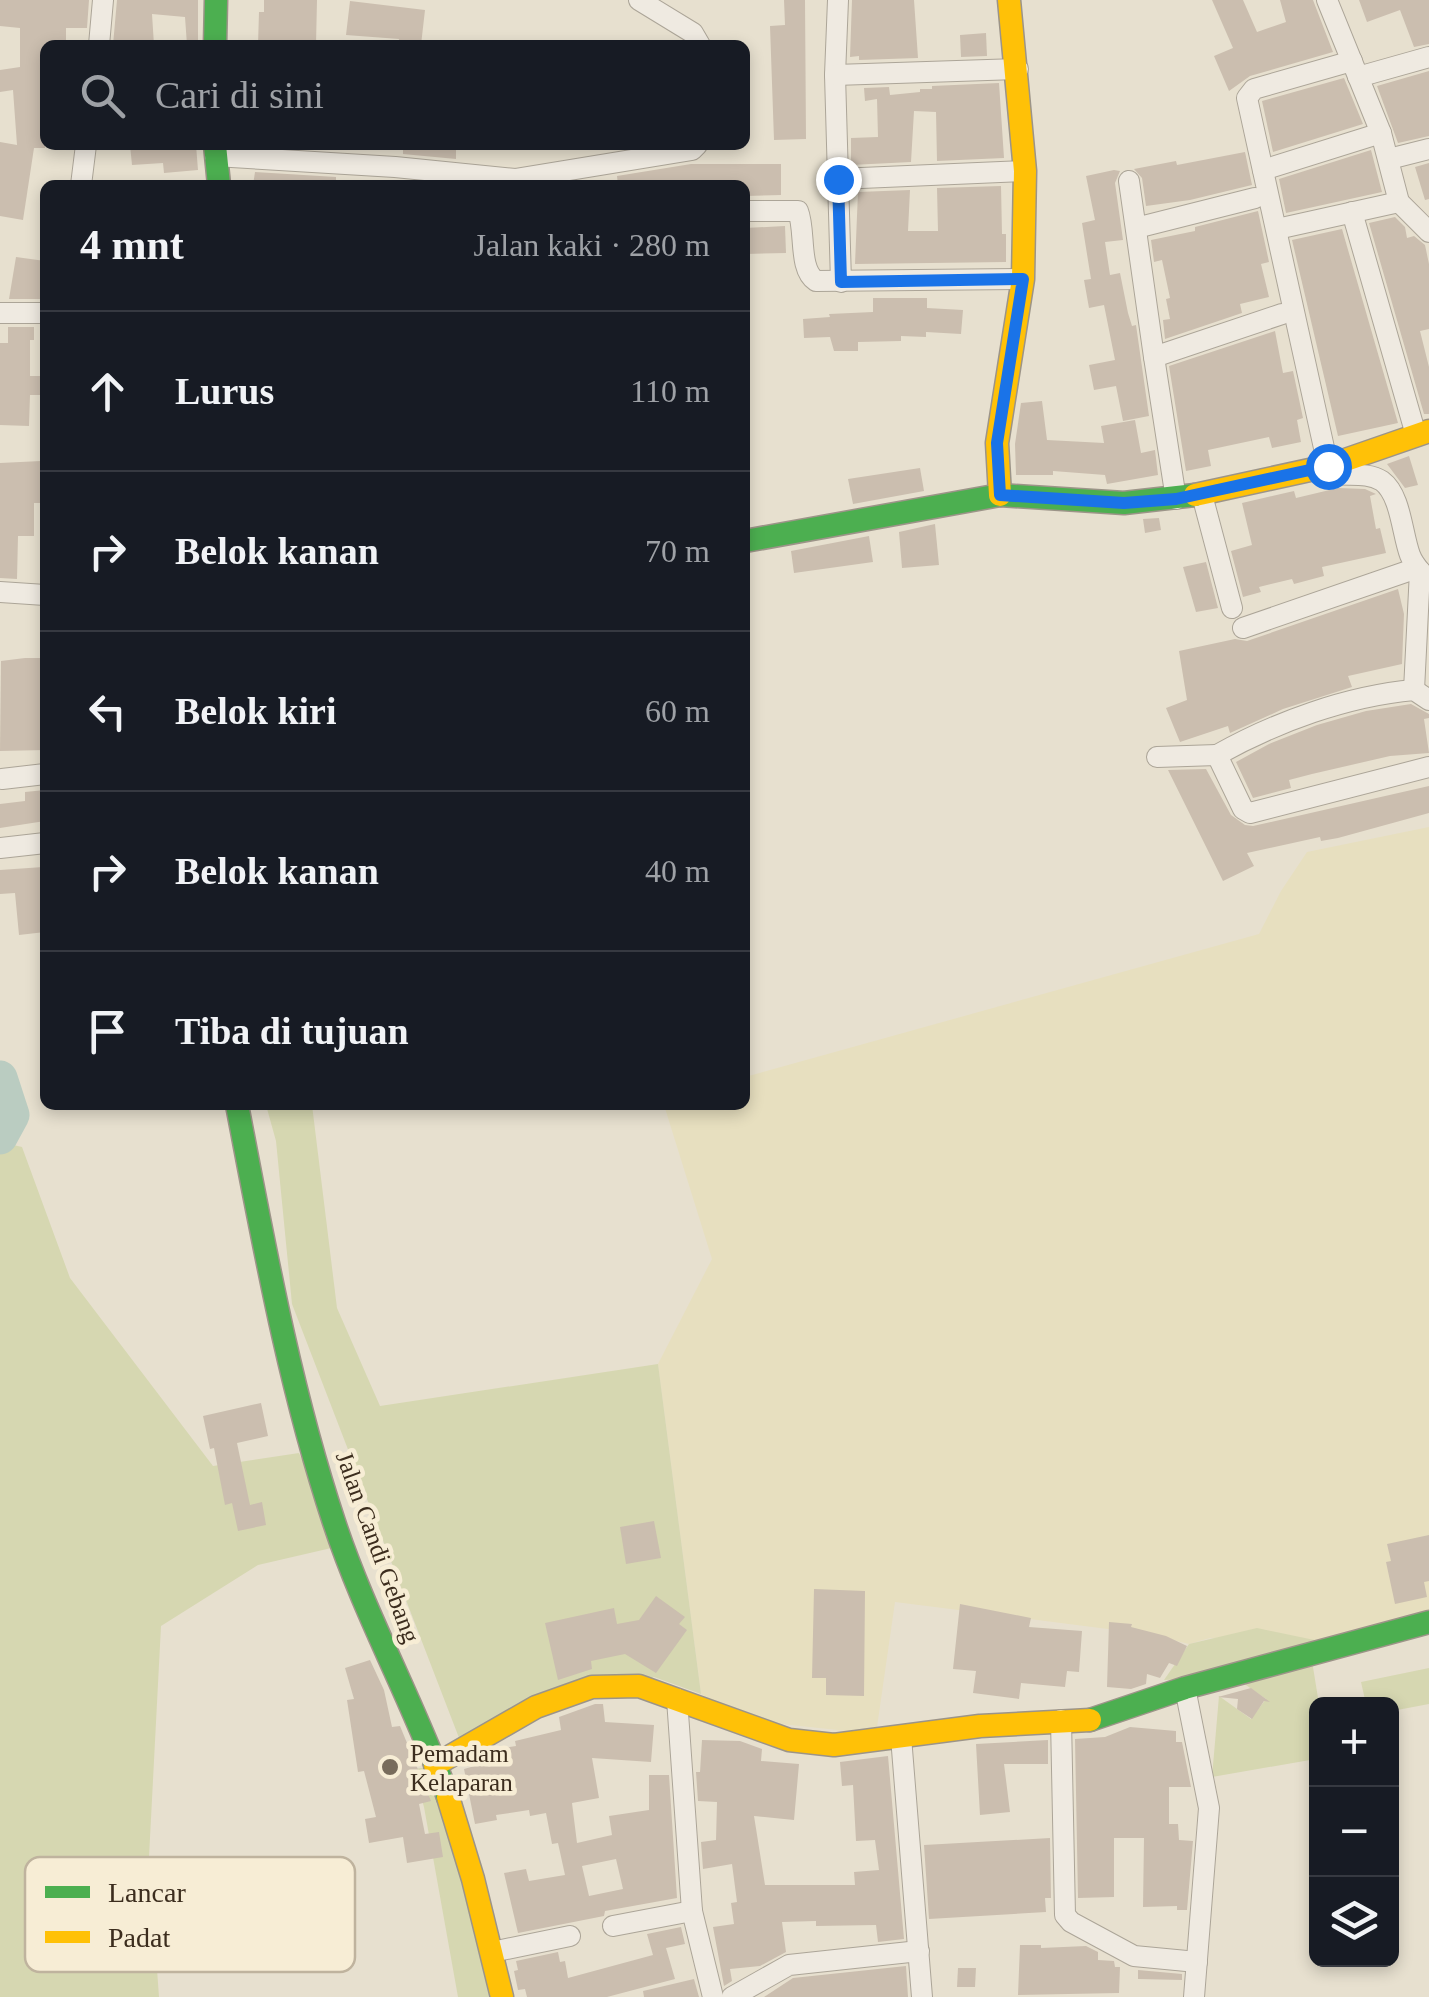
<!DOCTYPE html>
<html lang="id">
<head>
<meta charset="utf-8">
<style>
	:root { --surface:#171b24; --page:#20242c; --text:#f1f3f6; --muted:#9ea1a6; --line:#363941 }
	body { margin:0; font-family:Georgia,serif; background:var(--page); color:var(--text) }
	.controls { position:absolute; right:30px; bottom:30px; display:grid; overflow:hidden; border-radius:15px; box-shadow:0 5px 15px #0003 }
	.controls button { width:90px; height:90px; display:grid; place-items:center; padding:0; border:0; border-bottom:2px solid var(--line); background:var(--surface); color:var(--text); font:50px sans-serif }
	.stop { position:absolute; width:30px; height:30px; margin:-22px; border:8px solid #1a73e8; border-radius:50%; background:#fff }
	.stop.end { background:#1a73e8; border-color:#fff; box-shadow:0 2px 10px #0008 }
	.list { margin:0; padding:0; list-style:none }
	h2 { display:flex; justify-content:space-between; align-items:center; height:130px; margin:0; padding:0 40px; font-size:42px }
	h2 small { font-size:32px; font-weight:400; color:var(--muted) }
	.list li { display:grid; grid-template-columns:65px 1fr auto; gap:30px; align-items:center; box-sizing:border-box; height:160px; padding:0 40px; border-top:2px solid var(--line) }
	.list b { display:block; font-size:38px; white-space:nowrap }
	.list em { font-size:32px; font-style:normal; color:var(--muted) }
	.icon { flex:none; width:55px; height:55px; fill:none; stroke:currentColor; stroke-width:2; stroke-linecap:round; stroke-linejoin:round }
	.map { position:relative; flex:none; width:1429px; height:1997px; overflow:hidden }
	.search { position:absolute; background:var(--surface); box-shadow:0 5px 15px #0003; left:40px; top:40px; width:710px; height:110px; display:flex; align-items:center; gap:25px; box-sizing:border-box; padding:0 35px; border-radius:15px; color:var(--muted); font-size:38px }
	.panel { position:absolute; background:var(--surface); box-shadow:0 5px 15px #0003; left:40px; top:180px; width:710px; height:930px; border-radius:15px }
	.map>svg:first-child { display:block }
	.farmland { fill:#e7dfbf }
	.green { fill:#d6d7b1 }
	.lines { fill:none; stroke-linecap:round; stroke-linejoin:round }
	.river { stroke:#baccc1; stroke-width:35 }
	.building { fill:#cbbeaf; fill-rule:evenodd }
	.street-casing { stroke:#aca598; stroke-width:22 }
	.fast-casing { stroke:#9c9488; stroke-width:25 }
	.slow-casing { stroke:#9c9488; stroke-width:25 }
	.street { stroke:#efeae1; stroke-width:20 }
	.fast { stroke:#4caf50; stroke-width:22 }
	.slow { stroke:#ffc107; stroke-width:22 }
	.route { stroke:#1a73e8; stroke-width:12 }
	.poi-dot { fill:#786c5c; stroke:#f7edd5; stroke-width:4 }
	.labels { text-anchor:middle; dominant-baseline:central; stroke-width:9; stroke-linejoin:round; paint-order:stroke }
	.street-label { font-size:25px; fill:#3c2d1e; stroke:#f7edd5 }
	.poi-label { font-size:25px; fill:#3c2d1e; stroke:#f7edd5; text-anchor:start }
	.key { fill:#f7edd5; stroke:#bfb39e; stroke-width:2.5 }
	.key-label { font-size:28px; fill:#3c2d1e }
</style>
</head>
<body>
<div class="map">
<svg width="1429" height="1997" viewBox="0 0 1429 1997">
	<rect width="100%" height="100%" fill="#e7e0cf"/>
	<polygon class="farmland" points="1429,827 1429,1620 1324,1642 1210,1638 1189,1644 1147,1634 895,1602 876,1734 753,1721 701,1694 658,1364 712,1259 664,1105 745,1105 745,1077 1259,934 1281,891 1307,852"/>
	<g class="green">
		<polygon points="266,1105 312,1105 337,1308 380,1406 658,1364 701,1694 654,1677 461,1743 292,1304 276,1141"/>
		<polygon points="0,1142 22,1147 70,1278 213,1466 299,1453 340,1546 258,1565 161,1626 149,1857 159,1997 0,1997"/>
		<polygon points="1257,1628 1324,1642 1209,1678 1164,1680 1189,1644"/>
		<polygon points="1312,1661 1319,1704 1316,1704 1316,1752 1310,1760 1212,1777 1219,1696 1251,1719 1266,1699 1233,1676"/>
		<polygon points="1429,1668 1429,1704 1392,1711 1392,1704 1366,1704 1361,1682"/>
		<polygon points="449,1765 509,1997 458,1997 424,1807 413,1769"/>
	</g>
	<g class="lines">
		<polyline class="river" points="0,1078 12,1115 0,1137"/>
	</g>
	<g class="building">
		<polygon points="0,0 89,0 87,28 66,28 66,45 45,45 45,148 34,148 23,220 0,216 0,142 17,145 13,90 0,92 0,70 20,67 20,28 0,26"/>
		<polygon points="117,0 198,0 198,45 187,45 185,17 152,14 154,45 113,45"/>
		<polygon points="264,0 317,0 316,45 258,45 259,12 264,12"/>
		<polygon points="784,0 805,0 806,139 774,140 770,26 785,25"/>
		<polygon points="852,0 914,0 918,58 859,60 859,56 850,57"/>
		<polygon points="1212,0 1243,0 1257,32 1286,22 1280,0 1313,0 1333,52 1250,76 1229,91 1214,56 1233,48"/>
		<polygon points="1359,0 1429,0 1429,44 1414,47 1400,10 1367,22"/>
		<polygon points="350,1 425,10 421,45 398,45 399,39 346,35"/>
		<polygon points="986,33 987,56 961,57 960,35"/>
		<polygon points="1429,71 1429,136 1398,143 1377,86"/>
		<polygon points="1344,78 1363,124 1273,152 1262,101"/>
		<polygon points="999,83 1004,158 937,161 936,112 914,111 911,162 851,165 851,138 878,137 877,99 865,101 864,88 889,87 890,95 920,92 920,89 932,89 932,86"/>
		<polygon points="130,145 196,145 198,170 164,173 163,163 132,165"/>
		<polygon points="403,145 456,145 456,159 403,154"/>
		<polygon points="1371,150 1382,192 1286,213 1279,179"/>
		<polygon points="1245,152 1252,185 1190,200 1146,206 1142,178 1134,169 1176,161 1177,165"/>
		<polygon points="1429,163 1429,199 1425,200 1415,167"/>
		<polygon points="691,164 781,164 781,195 745,196 745,185 618,185 617,176"/>
		<polygon points="1114,170 1120,171 1115,183 1123,240 1105,242 1110,275 1120,273 1128,313 1132,326 1136,325 1149,416 1123,421 1116,386 1094,390 1089,365 1115,360 1104,305 1089,308 1084,280 1091,279 1082,223 1095,220 1086,176"/>
		<polygon points="255,172 336,177 336,185 253,185"/>
		<polygon points="1001,186 1002,234 1006,234 1006,262 855,264 858,192 910,190 908,231 938,231 937,188"/>
		<polygon points="1258,211 1269,262 1261,264 1269,297 1240,304 1242,313 1165,339 1163,320 1170,319 1166,299 1170,298 1162,260 1154,262 1151,240 1195,231 1195,227"/>
		<polygon points="1395,217 1405,227 1407,238 1414,236 1425,245 1429,264 1429,329 1420,331 1429,367 1429,414 1424,414 1369,223"/>
		<polygon points="785,226 786,253 745,254 745,228"/>
		<polygon points="1342,229 1398,423 1338,436 1292,240"/>
		<polygon points="16,257 45,261 45,299 9,299"/>
		<polygon points="873,298 927,298 927,308 963,310 961,334 926,332 926,337 901,336 901,341 858,342 858,351 834,351 830,337 804,338 803,319 830,317 829,314 873,312"/>
		<polygon points="8,327 34,327 34,340 30,340 30,376 45,376 45,395 30,395 29,426 0,425 0,343 8,343"/>
		<polygon points="1275,331 1283,373 1293,371 1303,418 1297,420 1301,442 1272,448 1269,437 1208,450 1211,466 1186,471 1169,366"/>
		<polygon points="1042,401 1047,440 1104,443 1101,426 1135,420 1141,453 1155,450 1158,475 1107,484 1105,475 1053,471 1053,475 1016,475 1015,444 1021,403"/>
		<polygon points="1409,456 1418,485 1405,488 1387,464"/>
		<polygon points="41,461 41,503 34,503 34,536 18,536 17,579 0,578 0,463"/>
		<polygon points="920,468 924,491 853,504 848,479"/>
		<polygon points="1338,488 1365,489 1376,494 1370,496 1376,529 1380,528 1386,553 1322,567 1324,576 1294,584 1292,579 1259,587 1261,592 1243,597 1231,551 1252,545 1242,503 1294,491 1296,498"/>
		<polygon points="1159,518 1161,530 1145,533 1143,519"/>
		<polygon points="935,524 939,565 902,568 899,532"/>
		<polygon points="869,536 873,562 794,573 791,551"/>
		<polygon points="1206,562 1218,608 1196,612 1183,567"/>
		<polygon points="1398,589 1404,614 1402,664 1348,676 1352,687 1283,709 1230,733 1228,726 1180,742 1166,708 1187,700 1179,651 1235,639 1247,641"/>
		<polygon points="25,658 45,658 45,750 0,751 1,661"/>
		<polygon points="1411,704 1429,714 1429,718 1424,719 1429,753 1390,756 1312,774 1289,780 1291,788 1253,798 1236,762 1269,744 1317,725 1366,711"/>
		<polygon points="1206,769 1231,815 1245,825 1253,826 1429,786 1429,813 1338,838 1321,841 1320,837 1247,853 1254,866 1223,881 1168,770"/>
		<polygon points="45,790 45,821 0,828 0,804 25,801 25,792"/>
		<polygon points="43,867 45,932 19,935 15,893 0,894 0,870"/>
		<polygon points="261,1403 268,1436 237,1443 250,1505 262,1502 266,1525 238,1531 232,1503 225,1505 214,1448 210,1449 203,1416"/>
		<polygon points="654,1521 661,1558 626,1564 620,1527"/>
		<polygon points="1429,1535 1429,1581 1424,1582 1427,1597 1395,1604 1386,1562 1391,1561 1387,1544"/>
		<polygon points="814,1589 865,1591 864,1696 826,1695 826,1678 812,1678"/>
		<polygon points="656,1596 685,1617 679,1624 687,1630 656,1673 625,1654 591,1661 592,1669 558,1680 545,1623 614,1608 617,1624 639,1620"/>
		<polygon points="960,1604 1031,1618 1029,1627 1082,1631 1079,1672 1067,1671 1065,1687 1021,1683 1019,1699 973,1693 976,1671 953,1669"/>
		<polygon points="1109,1622 1132,1624 1131,1627 1166,1636 1187,1646 1177,1666 1169,1663 1160,1678 1147,1674 1146,1684 1131,1689 1107,1687"/>
		<polygon points="370,1660 384,1690 392,1727 400,1726 431,1801 419,1804 425,1834 439,1832 443,1857 407,1863 403,1837 369,1843 365,1819 376,1817 364,1771 358,1772 347,1700 354,1699 345,1668"/>
		<polygon points="1251,1688 1270,1702 1264,1701 1252,1719 1237,1709 1238,1699 1218,1697"/>
		<path d="M595,1704H603L605,1722L654,1725L651,1762L592,1758L599,1798L572,1803L577,1843L612,1835L609,1816L649,1810V1775H669L677,1898L605,1911L604,1916L518,1933L504,1873L526,1869L529,1881L565,1875L558,1843L552,1844L546,1813L530,1816L529,1810L496,1815L497,1820L475,1824L464,1769L489,1762L487,1755L497,1749L516,1746L515,1741L561,1730L559,1717ZM616,1859L623,1889L589,1896L582,1866Z"/>
		<polygon points="1130,1727 1176,1731 1176,1742 1182,1742 1191,1787 1169,1787 1169,1824 1178,1824 1179,1840 1193,1841 1187,1910 1177,1910 1177,1906 1143,1907 1144,1838 1114,1838 1114,1897 1078,1898 1075,1739 1105,1737"/>
		<polygon points="702,1740 740,1741 762,1749 761,1761 799,1764 794,1820 754,1816 765,1885 855,1885 854,1872 879,1870 875,1840 856,1841 853,1785 842,1786 840,1762 888,1756 904,1939 878,1942 876,1925 816,1926 816,1921 782,1922 786,1952 760,1966 730,1969 732,1981 724,1986 713,1927 734,1924 731,1903 737,1902 732,1864 703,1869 701,1842 716,1840 717,1802 698,1801 696,1772 700,1772"/>
		<polygon points="1048,1740 1048,1764 1004,1764 1010,1812 980,1815 976,1744"/>
		<polygon points="1050,1838 1051,1898 1045,1898 1046,1912 929,1919 924,1845"/>
		<polygon points="681,1927 685,1944 666,1948 675,1979 607,1997 527,1997 525,1989 518,1990 514,1971 518,1970 516,1961 558,1952 560,1962 565,1961 568,1978 653,1955 647,1934"/>
		<polygon points="1020,1945 1041,1945 1041,1948 1086,1946 1098,1952 1098,1960 1114,1961 1115,1967 1120,1967 1119,1993 1018,1995"/>
		<polygon points="906,1966 908,1997 764,1997 793,1978"/>
		<polygon points="958,1968 976,1968 975,1987 957,1987"/>
		<polygon points="1138,1970 1182,1974 1182,1980 1138,1979"/>
		<polygon points="694,1979 699,1997 644,1997 643,1991"/>
	</g>
	<g class="lines">
		<defs>
			<g id="street">
				<polyline points="639,0 693,33 700,45"/>
				<polyline points="838,0 835,75 841,282"/>
				<polyline points="1327,0 1381,133 1399,202 1429,232"/>
				<polyline points="99,45 103,0"/>
				<polyline points="835,75 1018,69"/>
				<polyline points="1358,77 1429,57"/>
				<polyline points="215,156 395,167 515,179 692,150 697,145"/>
				<polyline points="1389,159 1429,149"/>
				<polyline points="1263,170 1381,133"/>
				<polyline points="838,179 1025,171"/>
				<polyline points="1129,181 1154,357 1282,314"/>
				<polyline points="81,185 86,145"/>
				<path d="M745,211H798C806,231 798,269 816,281L1023,279"/>
				<polyline points="1352,212 1416,435"/>
				<polyline points="1136,228 1255,198"/>
				<polyline points="1277,229 1399,202"/>
				<polyline points="0,313 45,313"/>
				<polyline points="1154,357 1176,499"/>
				<polyline points="1328,466 1247,98 1254,89 1352,61"/>
				<path d="M1319,470C1339,480 1363,469 1382,481C1401,495 1402,534 1410,555C1414,566 1422,573 1429,581"/>
				<polyline points="1202,495 1232,608"/>
				<polyline points="0,592 45,595"/>
				<polyline points="1243,628 1417,568"/>
				<polyline points="1414,690 1420,571"/>
				<path d="M1429,700L1414,690C1347,696 1276,722 1217,755L1243,809L1250,813L1429,767"/>
				<polyline points="1157,757 1217,755"/>
				<polyline points="2,779 45,774"/>
				<polyline points="0,848 45,843"/>
				<polyline points="1185,1688 1209,1808 1194,1997"/>
				<polyline points="677,1699 692,1911 713,1997"/>
				<polyline points="1061,1720 1065,1915 1071,1922 1134,1956 1197,1962"/>
				<polyline points="901,1737 922,1997"/>
				<polyline points="613,1926 692,1911"/>
				<polyline points="492,1952 570,1936"/>
				<polyline points="732,1997 789,1965 919,1951"/>
			</g>
			<g id="fast">
				<polyline points="215,45 216,0"/>
				<polyline points="215,145 219,185"/>
				<polyline points="745,541 1000,495 1124,503 1195,495"/>
				<path d="M237,1105C264,1245 289,1386 334,1522C365,1616 414,1703 448,1797"/>
				<polyline points="1090,1720 1185,1688 1429,1622"/>
			</g>
			<g id="slow">
				<polyline points="1000,495 997,443 1023,279 1025,171 1009,0"/>
				<polyline points="1195,495 1328,466 1429,431"/>
				<polyline points="435,1765 536,1707 592,1687 639,1686 789,1740 834,1745 980,1726 1090,1720"/>
				<polyline points="448,1797 473,1879 502,1997"/>
			</g>
		</defs>
		<use href="#street" class="street-casing"/>
		<use href="#fast" class="fast-casing"/>
		<use href="#slow" class="slow-casing"/>
		<use href="#street" class="street"/>
		<use href="#fast" class="fast"/>
		<use href="#slow" class="slow"/>
	</g>
	<g class="lines">
		<polyline class="route" points="838,179 841,282 1023,279 997,443 1000,495 1124,503 1176,499 1328,466"/>
	</g>
	<circle class="poi-dot" cx="390" cy="1767" r="10"/>
	<g class="labels">
		<g class="street-label">
			<text transform="translate(378 1547) rotate(70)">Jalan Candi Gebang</text>
		</g>
		<g class="poi-label">
			<text x="410" y="1753">Pemadam<tspan x="410" dy="29">Kelaparan</tspan></text>
		</g>
	</g>
	<rect x="25" y="1857" width="330" height="115" rx="15" class="key"/>
	<rect x="45" y="1886" width="45" height="12" fill="#4caf50"/>
	<rect x="45" y="1931" width="45" height="12" fill="#ffc107"/>
	<g class="key-label">
		<text x="108" y="1902">Lancar</text>
		<text x="108" y="1947">Padat</text>
	</g>
</svg>
<div class="controls">
<button>+</button>
<button>−</button>
<button><svg class="icon" aria-label="layers" viewBox="0 0 24 24"><path d="M12 4l9 5-9 5-9-5zM3 14l9 5 9-5"/></svg></button>
</div>
<div class="stop" style="left:1328px;top:466px"></div>
<div class="stop end" style="left:838px;top:179px"></div>
<div class="search"><svg class="icon" aria-label="search" viewBox="0 0 24 24"><circle cx="10" cy="10" r="6"/><path d="M15 15l6 6"/></svg>Cari di sini</div>
<section class="panel">
<h2>4 mnt<small>Jalan kaki · 280 m</small></h2>
<ul class="list">
<li><svg class="icon" aria-label="ahead" viewBox="0 0 24 24"><path d="M12 20V5M6 11l6-6 6 6"/></svg><div><b>Lurus</b></div><em>110 m</em></li>
<li><svg class="icon" aria-label="right" viewBox="0 0 24 24"><path d="M7 20v-9h11M14 6l5 5-5 5"/></svg><div><b>Belok kanan</b></div><em>70 m</em></li>
<li><svg class="icon" aria-label="left" viewBox="0 0 24 24"><path d="M17 20v-9H6M10 6l-5 5 5 5"/></svg><div><b>Belok kiri</b></div><em>60 m</em></li>
<li><svg class="icon" aria-label="right" viewBox="0 0 24 24"><path d="M7 20v-9h11M14 6l5 5-5 5"/></svg><div><b>Belok kanan</b></div><em>40 m</em></li>
<li><svg class="icon" aria-label="arrive" viewBox="0 0 24 24"><path d="M6 21V4h12l-3 4 3 4H6"/></svg><div><b>Tiba di tujuan</b></div></li>
</ul>
</section>
</div>
</body>
</html>
